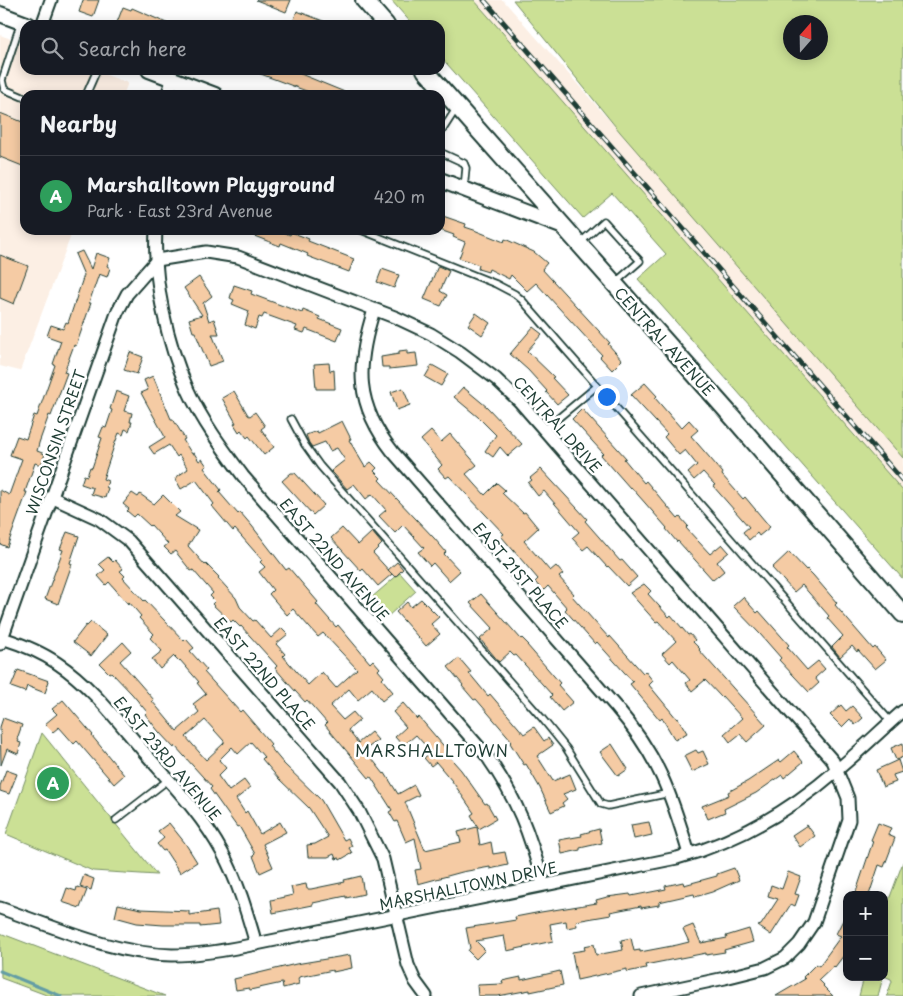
<!DOCTYPE html>
<html lang="en">
<head>
<meta charset="utf-8">
<style>
	:root { --surface:#171b24; --page:#20242c; --text:#f1f3f6; --muted:#9ea1a6; --line:#363941; --accent:#c8321e }
	body { margin:0; font-family:"Playpen Sans",sans-serif; background:var(--page); color:var(--text) }
	.controls { position:absolute; right:15px; bottom:15px; display:grid; overflow:hidden; border-radius:10px; box-shadow:0 2px 12px #0003 }
	.controls button { width:45px; height:45px; display:grid; place-items:center; padding:0; border:0; border-bottom:1px solid var(--line); background:var(--surface); color:var(--text); font:25px sans-serif }
	.compass { position:absolute; left:783px; top:15px; width:45px; height:45px; border-radius:50%; background:var(--surface); box-shadow:0 2px 12px #0003; rotate:20deg }
	.you { position:absolute; left:606px; top:396px; width:18px; height:18px; margin:-12px; border:4px solid #fff; border-radius:50%; background:#1a73e8; box-shadow:0 0 0 8px #1a73e833 }
	.badge { display:grid; place-items:center; width:32px; height:32px; border-radius:50%; background:var(--accent); color:#fff; font-size:16px; font-weight:700 }
	.pin { position:absolute; translate:-50% -50%; border:2px solid #fff; box-shadow:0 1px 5px #0006 }
	.list { margin:0; padding:0; list-style:none }
	h2 { display:flex; justify-content:space-between; align-items:center; height:65px; margin:0; padding:0 20px; font-size:21px }
	h2 small { font-size:16px; font-weight:400; color:var(--muted) }
	.list li { display:grid; grid-template-columns:32px 1fr auto; gap:15px; align-items:center; box-sizing:border-box; height:80px; padding:0 20px; border-top:1px solid var(--line) }
	.list b { display:block; font-size:19px; white-space:nowrap }
	.list p { margin:0; font-size:16px; white-space:nowrap; color:var(--muted) }
	.list em { font-size:16px; font-style:normal; color:var(--muted) }
	.icon { flex:none; width:28px; height:28px; fill:none; stroke:currentColor; stroke-width:2; stroke-linecap:round; stroke-linejoin:round }
	.map { position:relative; flex:none; width:903px; height:996px; overflow:hidden }
	.search { position:absolute; background:var(--surface); box-shadow:0 2px 12px #0003; left:20px; top:20px; width:425px; height:55px; display:flex; align-items:center; gap:12px; box-sizing:border-box; padding:0 18px; border-radius:15px; color:var(--muted); font-size:19px }
	.panel { position:absolute; background:var(--surface); box-shadow:0 2px 12px #0003; left:20px; top:90px; width:425px; height:145px; border-radius:15px }
	.map>svg:first-child { display:block }
	.built { fill:#fcefe4 }
	.green { fill:#cbe095; stroke:#758e64; fill-rule:evenodd }
	.lines { fill:none; stroke-linecap:round; stroke-linejoin:round }
	.stream { stroke:#639da5; stroke-width:3 }
	.building { fill:#f5cba4; stroke:#1f3d34; fill-rule:evenodd }
	.service-casing { stroke:#1f3d34; stroke-width:9 }
	.minor-casing { stroke:#1f3d34; stroke-width:15 }
	.tertiary-casing { stroke:#1f3d34; stroke-width:18 }
	.secondary-casing { stroke:#1f3d34; stroke-width:20 }
	.service { stroke:#fff; stroke-width:5.5 }
	.minor { stroke:#fff; stroke-width:11 }
	.tertiary { stroke:#fff; stroke-width:14 }
	.secondary { stroke:#fff; stroke-width:16 }
	.rail-casing { stroke:#1f3d34; stroke-width:5 }
	.rail { stroke:#fff; stroke-width:3; stroke-dasharray:9; stroke-linecap:butt }
	.labels { text-anchor:middle; dominant-baseline:central; stroke-width:5; stroke-linejoin:round; paint-order:stroke }
	.street-label { font-size:15px; fill:#1f3d34; stroke:#fff }
	.neighbourhood-label { font-size:16px; letter-spacing:1px; fill:#1f3d34; stroke:#fff }
</style>
</head>
<body>
<div class="map">
<svg width="903" height="996" viewBox="0 0 903 996">
	<rect width="100%" height="100%" fill="#fff"/>
	<filter id="ink" filterUnits="userSpaceOnUse"><feTurbulence type="fractalNoise" baseFrequency=".02" numOctaves="2"/><feDisplacementMap in="SourceGraphic" scale="10" xChannelSelector="R" yChannelSelector="G"/><feConvolveMatrix kernelMatrix="1 2 1 2 8 2 1 2 1" color-interpolation-filters="sRGB"/></filter>
	<g filter="url(#ink)">
		<g class="built">
			<polygon points="474,0 503,0 620,132 903,457 903,491"/>
			<polygon points="0,35 25,44 25,70 93,70 128,83 123,95 25,95 25,230 73,230 20,371 0,366"/>
		</g>
		<g class="green">
			<polygon points="391,0 474,0 903,491 903,579 638,279 666,254 612,193 583,218 440,56 440,25 413,25"/>
			<path d="M513,0H903V458L620,132ZM790,22H820V52H790Z"/>
			<polygon points="400,573 416,591 387,617 371,598"/>
			<polygon points="42,733 157,875 93,871 6,834"/>
			<polygon points="903,862 903,996 887,996 892,981 891,979 884,976 884,913"/>
			<polygon points="0,933 165,996 49,996 1,978"/>
			<polygon points="864,977 883,977 878,996 859,996"/>
		</g>
		<g class="lines">
			<polyline class="stream" points="0,971 61,996"/>
		</g>
		<g class="building">
			<polygon points="83,0 99,0 93,17 79,12"/>
			<polygon points="256,0 291,0 286,12"/>
			<polygon points="123,7 131,10 132,8 171,25 116,25"/>
			<polygon points="297,11 331,24 331,25 292,25"/>
			<polygon points="250,70 291,70 352,95 308,95 309,92"/>
			<polygon points="0,113 25,123 25,167 0,157"/>
			<polygon points="440,215 466,224 465,227 474,230 504,242 505,239 534,252 547,263 542,269 610,343 608,344 622,360 612,370 600,357 602,355 536,283 527,291 511,275 509,279 489,269 488,272 478,269 479,265 459,258 465,242 453,237 454,235 440,230"/>
			<polygon points="245,230 279,230 290,235 291,232 309,239 308,241 354,259 349,272 307,256 308,254 281,243 280,246 244,232"/>
			<polygon points="82,251 91,269 96,253 110,258 107,266 110,268 107,277 99,274 89,303 91,303 76,346 74,345 64,372 67,373 51,416 49,415 39,443 37,451 45,454 41,465 35,463 25,492 27,492 7,547 0,544 0,490 9,495 22,459 10,455 17,436 26,439 34,415 37,416 55,365 53,364 61,341 47,336 51,325 63,329 66,322 68,323 84,275 75,254"/>
			<polygon points="0,255 28,266 14,304 0,298"/>
			<polygon points="438,266 449,271 440,291 447,295 441,306 424,299"/>
			<polygon points="382,269 399,275 394,288 377,282"/>
			<polygon points="199,277 212,296 203,303 209,321 214,319 219,334 212,334 223,361 209,366 195,332 193,332 189,319 202,315 184,288"/>
			<polygon points="234,285 252,291 251,294 302,313 303,310 320,317 319,319 342,328 337,341 306,329 304,333 295,330 297,326 264,314 262,318 259,317 255,329 245,325 249,311 232,304 234,300 230,298"/>
			<polygon points="476,313 490,323 482,335 468,325"/>
			<polygon points="533,327 542,334 527,351 554,377 552,378 568,395 557,404 546,392 547,391 528,370 510,354"/>
			<polygon points="407,350 407,354 416,353 418,366 389,369 389,367 382,367 381,357 399,354 399,351"/>
			<polygon points="130,352 143,357 137,374 124,370"/>
			<polygon points="329,363 330,371 334,370 335,389 316,389 314,364"/>
			<polygon points="432,365 448,374 441,386 425,377"/>
			<polygon points="153,376 171,419 173,419 185,439 183,440 192,454 194,453 199,461 202,459 207,466 204,468 221,490 219,492 238,514 240,512 252,526 286,570 289,568 318,602 316,604 336,627 338,625 370,663 373,660 380,668 378,670 384,677 382,679 393,692 382,701 372,688 358,700 349,689 330,706 343,720 353,712 360,720 348,730 358,743 371,732 378,740 365,750 384,774 385,773 398,794 414,785 419,795 405,802 425,850 461,842 458,832 477,827 480,845 491,842 493,854 505,852 508,865 490,869 490,867 462,872 418,884 415,870 421,869 415,838 406,842 397,821 395,822 389,812 392,810 371,777 369,778 325,725 327,723 307,700 305,702 287,682 275,668 277,666 241,626 240,627 233,620 231,622 212,604 215,601 210,596 213,593 193,570 191,571 175,551 171,554 164,547 168,544 151,525 150,526 137,514 134,517 127,511 129,509 123,504 132,493 138,497 140,494 154,504 163,495 180,512 175,516 198,530 188,546 205,565 206,564 219,577 218,578 236,598 240,607 253,621 255,620 271,638 282,628 288,634 276,644 285,654 283,656 308,685 322,672 336,688 357,669 323,633 318,637 293,609 287,615 269,594 273,590 259,572 265,567 260,562 262,560 235,529 233,531 212,506 214,504 196,480 181,489 175,478 188,469 179,455 177,457 169,445 154,454 149,447 165,437 141,393 148,390 144,380"/>
			<polygon points="645,383 657,396 655,398 681,428 689,420 698,430 691,436 723,473 722,475 743,499 745,497 770,527 759,536 757,533 749,540 743,532 749,527 713,486 715,485 703,472 694,480 688,473 697,465 685,450 679,455 664,437 667,434 631,395"/>
			<polygon points="463,387 487,407 522,444 508,456 500,447 493,457 485,451 496,435 478,417 454,397"/>
			<polygon points="403,388 410,405 397,410 391,392"/>
			<polygon points="116,391 129,396 124,411 132,413 130,422 132,422 129,431 125,429 123,435 119,433 115,443 103,479 108,481 106,487 108,488 105,498 91,494 93,488 81,484 84,475 87,476 90,467 92,468 102,438 99,437 103,427 106,428 112,410 110,409"/>
			<polygon points="234,391 248,415 250,416 255,412 265,426 261,429 274,447 264,455 249,436 247,438 241,430 239,432 234,424 236,423 222,398"/>
			<polygon points="582,409 626,458 624,459 644,483 646,481 678,519 680,517 688,526 686,528 710,554 722,544 729,552 717,562 724,571 713,580 678,541 677,542 666,529 667,528 631,487 630,488 601,455 603,453 572,419"/>
			<polygon points="342,421 351,439 349,440 365,467 371,462 377,468 374,471 381,478 379,480 434,538 446,552 444,554 460,571 449,581 433,563 430,566 418,552 424,548 403,525 395,533 379,516 386,510 372,494 366,499 354,484 347,489 334,474 331,471 345,460 337,448 330,451 325,442 312,447 309,443 306,435 317,431 318,433"/>
			<polygon points="431,431 441,442 450,434 477,465 466,474 485,495 497,483 505,490 502,493 523,513 525,512 538,528 524,541 550,571 556,566 563,574 559,577 574,594 572,596 609,638 610,636 643,673 645,671 653,681 649,685 677,719 678,718 687,733 675,740 662,718 660,720 630,684 633,682 597,642 595,644 565,610 567,608 548,586 543,591 535,582 538,579 501,536 504,534 449,476 446,478 438,469 442,465 421,440"/>
			<polygon points="541,469 577,508 587,519 585,521 620,561 622,560 637,577 627,586 608,566 607,567 588,546 583,550 572,538 579,532 544,491 538,496 528,483 532,480 530,478"/>
			<polygon points="291,473 295,473 324,505 313,515 282,481"/>
			<polygon points="342,528 358,545 372,532 382,544 373,553 392,574 378,586 363,569 361,571 331,538"/>
			<polygon points="67,532 79,536 70,563 72,564 58,604 45,599 63,550 60,549"/>
			<polygon points="789,552 806,570 807,569 813,575 837,603 835,605 873,649 875,647 886,660 875,669 858,650 857,652 852,646 840,657 832,647 843,636 827,618 829,616 802,585 794,592 772,568"/>
			<path d="M108,557L113,562L115,560L123,569L120,571L125,576L123,578L144,601L145,600L184,641L186,639L194,648L190,651L207,670L204,672L240,712L242,710L254,724L271,744L269,746L284,764L321,800L344,840L348,838L352,846L349,848L352,853L340,860L339,858L336,859L334,854L328,857H308L307,845L315,844L328,837L309,808L279,779L262,759L264,757L251,742L238,754L232,747L219,760L226,768L218,776L229,791L244,780L250,788L236,799L245,813L247,811L260,834L280,822L286,832L263,844L273,867L260,873L253,856L255,854L239,826L237,827L210,789L212,787L175,746L174,748L159,732L145,714L147,712L132,694L111,672L109,673L100,664L123,642L131,651L120,661L154,700L152,701L177,731L199,712L193,704L206,694L197,683L199,682L180,660L179,661L174,656L160,669L152,659L162,651L150,638L154,634L139,618L141,616L129,602L128,604L109,582L106,585L98,576L105,570L99,564ZM205,720L224,741V743L206,760L186,737Z"/>
			<polygon points="397,562 403,569 395,577 388,570"/>
			<polygon points="644,584 651,591 648,594 669,617 671,615 688,635 690,634 695,640 693,642 700,649 699,650 766,725 747,742 740,734 730,742 724,734 742,718 722,696 721,697 705,680 692,691 686,683 690,680 673,660 670,663 662,654 676,641 658,621 656,622 630,593"/>
			<polygon points="481,594 521,639 522,638 528,644 527,645 560,683 558,685 573,702 562,711 550,697 552,695 516,655 514,656 510,652 499,662 480,639 493,628 470,603"/>
			<polygon points="743,597 757,613 759,611 789,645 787,647 807,670 818,661 825,669 815,678 819,683 809,692 779,660 781,658 760,634 733,606"/>
			<polygon points="421,599 439,617 431,624 440,634 426,646 396,612 407,602 411,607"/>
			<polygon points="91,622 107,635 91,656 73,642 86,625 87,626"/>
			<polygon points="459,658 471,672 469,673 488,696 490,694 524,734 534,727 544,741 548,738 553,745 537,756 553,781 570,774 576,789 563,794 567,799 562,803 564,806 551,812 540,788 526,764 524,765 510,743 512,741 476,699 474,700 462,686 463,685 448,667"/>
			<polygon points="18,670 49,681 45,693 27,686 25,692 11,687"/>
			<polygon points="63,700 93,735 92,736 124,775 114,784 77,741 74,744 59,727 53,732 45,724 57,714 52,709"/>
			<polygon points="403,703 417,719 419,717 448,751 446,753 461,770 485,804 487,803 496,819 479,829 471,815 474,813 452,781 436,762 431,766 424,758 431,752 416,735 403,746 395,737 406,727 393,712"/>
			<polygon points="841,705 846,711 852,706 863,718 855,725 850,719 842,727 830,715"/>
			<polygon points="3,718 22,725 17,739 19,740 18,742 21,743 18,754 7,749 1,765 0,727"/>
			<polygon points="903,743 903,757 896,760 891,748"/>
			<polygon points="612,744 628,769 618,776 600,752"/>
			<polygon points="696,750 698,753 703,751 709,764 692,772 684,756"/>
			<polygon points="794,751 803,762 784,778 782,775 756,793 724,809 725,812 708,819 702,806 729,795 728,792 748,781 779,760 781,762"/>
			<polygon points="898,760 902,772 893,775 896,782 883,787 876,770"/>
			<polygon points="6,770 17,774 9,794 0,791 0,786"/>
			<polygon points="649,822 652,835 634,839 631,825"/>
			<polygon points="169,823 185,843 197,862 180,873 165,850 163,851 157,844 164,838 158,831"/>
			<polygon points="878,823 891,828 888,835 895,838 884,867 879,865 869,895 855,895 873,841 871,840"/>
			<polygon points="807,825 815,836 800,847 792,835"/>
			<polygon points="599,829 602,843 580,848 580,850 562,854 559,840 582,836 581,834"/>
			<polygon points="734,868 739,880 712,892 695,897 694,894 659,902 659,905 641,908 641,906 610,912 611,915 576,921 577,926 567,928 566,921 550,924 553,941 507,951 504,936 476,941 485,950 476,959 468,951 470,948 466,928 516,920 515,917 541,912 597,903 596,900 607,897 630,894 631,896 666,889 665,886 683,882 684,885 717,876 717,874"/>
			<polygon points="788,872 801,877 795,894 799,895 795,906 791,904 771,935 758,926 761,925 778,899 768,896 771,885 782,889"/>
			<polygon points="84,875 94,879 91,890 80,886"/>
			<polygon points="361,876 364,894 346,898 346,896 313,903 313,905 273,913 271,900 293,895 291,887 306,884 307,889 311,889 345,882 344,880"/>
			<polygon points="77,887 87,890 80,908 62,902 67,888 76,891"/>
			<polygon points="118,904 141,909 189,911 189,915 217,911 219,925 200,927 200,925 163,925 137,923 115,917"/>
			<polygon points="847,912 847,951 835,967 834,966 819,980 824,985 823,986 833,996 776,996 805,979 803,977 816,964 819,966 841,936 836,934"/>
			<polygon points="693,925 701,943 727,938 726,936 749,929 753,942 724,950 725,952 706,955 706,953 645,965 646,968 627,972 627,969 577,980 572,952 585,950 584,946 594,944 596,955 623,950 621,940 631,938 634,951 640,950 640,952 677,945 689,942 683,929"/>
			<polygon points="350,955 352,968 333,972 333,970 299,977 298,979 299,984 283,988 282,983 250,990 249,988 236,990 234,979 296,964"/>
			<polygon points="560,971 563,985 530,992 530,990 498,996 478,996 477,985 503,984 502,981 521,977 521,980"/>
		</g>
		<g class="lines">
			<defs>
				<g id="service">
					<polyline points="21,22 2,80 4,89 25,98"/>
					<polyline points="86,95 97,70"/>
					<polyline points="440,134 456,109"/>
					<polyline points="440,152 464,163 466,168 464,189"/>
					<polyline points="361,230 496,284 515,294 522,300 890,721"/>
					<polyline points="580,243 604,221 640,261 616,282"/>
					<polyline points="291,419 305,445 320,466 541,717 566,748 601,804 608,806 670,793"/>
					<polyline points="544,430 597,386"/>
					<polyline points="116,820 168,780"/>
				</g>
				<g id="minor">
					<polyline points="42,25 51,0"/>
					<polyline points="167,95 173,79"/>
					<path d="M156,230C153,281 167,343 188,390C202,421 223,449 243,476L486,755C517,799 530,833 543,884"/>
					<polyline points="157,260 206,252 238,257 397,318 431,334 460,352 496,379 519,401 833,761 848,798 849,820 814,922 799,944 785,958 765,968 725,978 641,996"/>
					<path d="M374,310C356,366 355,404 393,452L616,707C658,756 671,793 689,854"/>
					<polyline points="51,497 99,519 129,541 340,782 359,811 383,859 408,965 415,981 426,996"/>
					<path d="M2,638C21,644 41,652 57,663C92,686 118,722 145,753C172,784 202,815 222,852C238,881 247,913 256,944"/>
					<polyline points="0,644 117,313 127,294 157,260"/>
					<path d="M0,908C55,927 113,954 172,955C201,955 228,950 256,944L677,858C736,842 791,810 837,770C860,751 881,730 903,711"/>
				</g>
				<g id="tertiary">
					<polyline points="0,14 29,25"/>
					<polyline points="149,70 215,95"/>
					<polyline points="440,180 561,226"/>
				</g>
				<g id="secondary">
					<polyline points="364,0 386,25"/>
					<polyline points="425,70 736,421 903,614"/>
				</g>
			</defs>
			<use href="#service" class="service-casing"/>
			<use href="#minor" class="minor-casing"/>
			<use href="#tertiary" class="tertiary-casing"/>
			<use href="#secondary" class="secondary-casing"/>
			<use href="#service" class="service"/>
			<use href="#minor" class="minor"/>
			<use href="#tertiary" class="tertiary"/>
			<use href="#secondary" class="secondary"/>
			<defs>
				<polyline id="rail" points="484,0 903,481"/>
			</defs>
			<use href="#rail" class="rail-casing"/>
			<use href="#rail" class="rail"/>
		</g>
	</g>
	<g class="labels">
		<g class="street-label">
			<text transform="translate(665 341) rotate(48)">CENTRAL AVENUE</text>
			<text transform="translate(558 424) rotate(48)">CENTRAL DRIVE</text>
			<text transform="translate(55 442) rotate(-71)">WISCONSIN STREET</text>
			<text transform="translate(335 559) rotate(49)">EAST 22ND AVENUE</text>
			<text transform="translate(521 575) rotate(49)">EAST 21ST PLACE</text>
			<text transform="translate(265 673) rotate(49)">EAST 22ND PLACE</text>
			<text transform="translate(168 758) rotate(50)">EAST 23RD AVENUE</text>
			<text transform="translate(468 885) rotate(-12)">MARSHALLTOWN DRIVE</text>
		</g>
		<g class="neighbourhood-label">
			<text x="432" y="750">MARSHALLTOWN</text>
		</g>
	</g>
</svg>
<div class="controls">
<button>+</button>
<button>−</button>
</div>
<svg class="compass" viewBox="-18 -18 36 36"><path d="M0-13l5 13h-10z" fill="#e53935"/><path d="M0 13l5-13h-10z" fill="#9ea1a6"/></svg>
<div class="you"></div>
<div class="pin badge" style="left:53px;top:783px;background:#2e9e5b">A</div>
<div class="search"><svg class="icon" aria-label="search" viewBox="0 0 24 24"><circle cx="10" cy="10" r="6"/><path d="M15 15l6 6"/></svg>Search here</div>
<section class="panel">
<h2>Nearby<small></small></h2>
<ul class="list">
<li><span class="badge" style="background:#2e9e5b">A</span><div><b>Marshalltown Playground</b><p>Park · East 23rd Avenue</p></div><em>420 m</em></li>
</ul>
</section>
</div>
</body>
</html>
